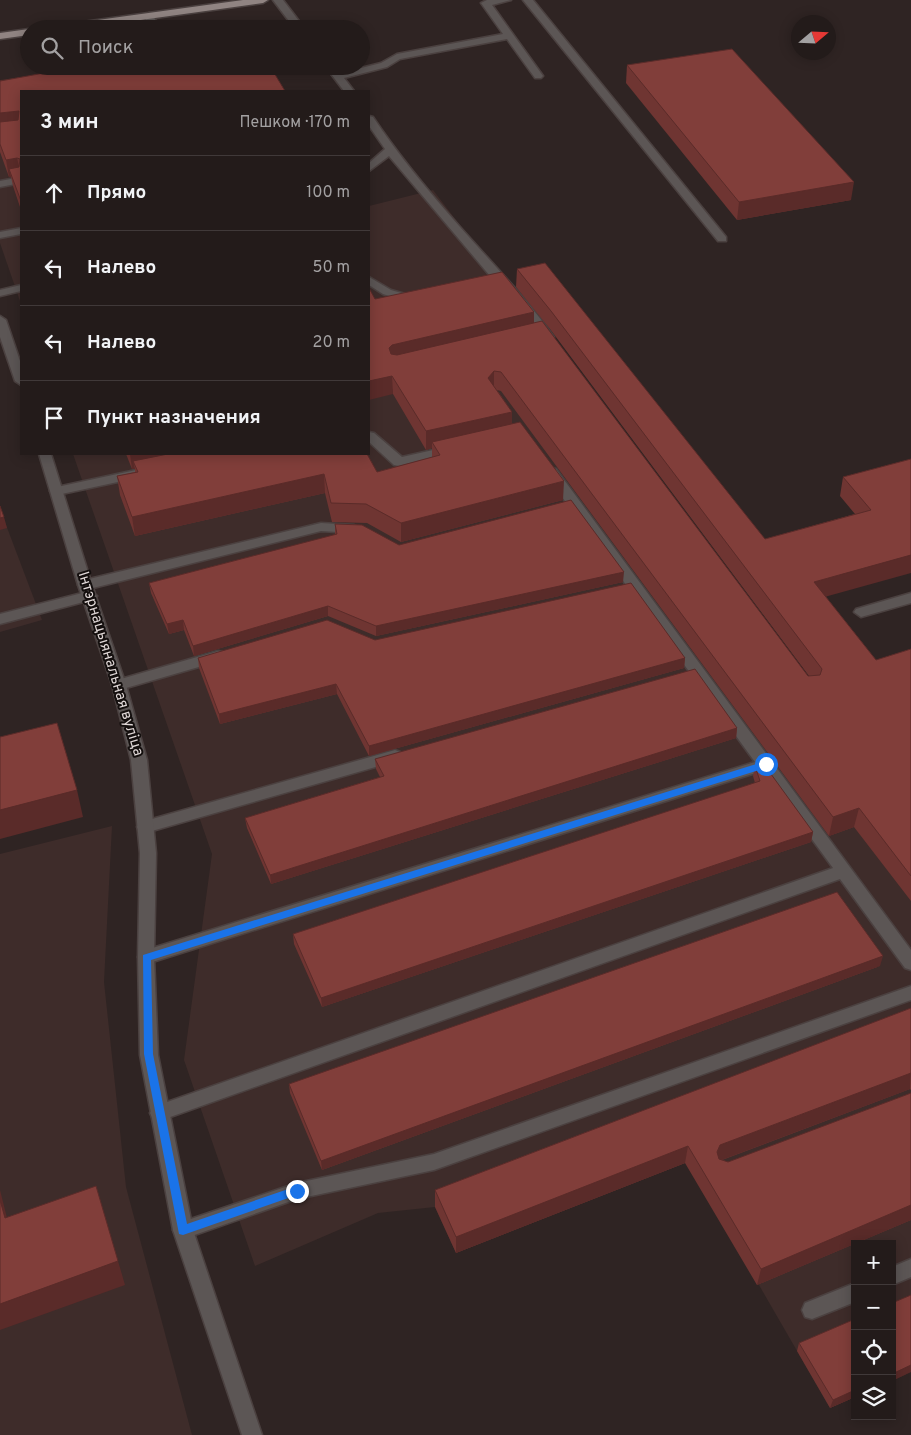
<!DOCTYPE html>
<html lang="ru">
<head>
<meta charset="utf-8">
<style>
	:root { --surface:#231b1a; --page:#2b2423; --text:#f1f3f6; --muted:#a3a1a2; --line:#403939 }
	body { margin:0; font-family:Overpass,sans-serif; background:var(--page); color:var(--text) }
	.controls { position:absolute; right:15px; bottom:15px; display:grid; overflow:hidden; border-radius:0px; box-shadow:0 2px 12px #0003 }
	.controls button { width:45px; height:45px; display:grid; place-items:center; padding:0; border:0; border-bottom:1px solid var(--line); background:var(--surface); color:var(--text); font:25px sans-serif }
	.compass { position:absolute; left:791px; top:15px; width:45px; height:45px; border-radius:50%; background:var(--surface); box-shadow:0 2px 12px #0003; rotate:71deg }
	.stop { position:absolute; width:15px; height:15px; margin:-11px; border:4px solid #1a73e8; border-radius:50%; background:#fff }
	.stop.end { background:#1a73e8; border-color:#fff; box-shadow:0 1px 5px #0008 }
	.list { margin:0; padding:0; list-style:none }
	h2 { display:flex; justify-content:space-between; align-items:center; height:65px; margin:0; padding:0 20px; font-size:21px }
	h2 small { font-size:16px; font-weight:400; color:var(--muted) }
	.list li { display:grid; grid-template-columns:32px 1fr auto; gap:15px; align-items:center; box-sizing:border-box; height:75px; padding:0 20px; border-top:1px solid var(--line) }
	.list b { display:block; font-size:19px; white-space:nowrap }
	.list em { font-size:16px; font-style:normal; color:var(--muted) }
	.icon { flex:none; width:28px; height:28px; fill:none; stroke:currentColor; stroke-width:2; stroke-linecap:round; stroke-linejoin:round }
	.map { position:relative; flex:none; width:911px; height:1435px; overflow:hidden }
	.search { position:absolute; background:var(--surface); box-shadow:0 2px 12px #0003; left:20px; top:20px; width:350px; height:55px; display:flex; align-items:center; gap:12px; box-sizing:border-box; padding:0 18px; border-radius:28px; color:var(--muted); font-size:19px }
	.panel { position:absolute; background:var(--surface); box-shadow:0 2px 12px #0003; left:20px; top:90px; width:350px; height:365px; border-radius:0px }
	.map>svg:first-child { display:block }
	.built { fill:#3e2c2a }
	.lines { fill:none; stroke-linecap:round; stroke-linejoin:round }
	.lane-casing { stroke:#4b4140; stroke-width:3 }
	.street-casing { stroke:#4b4140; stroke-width:3 }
	.primary-casing { stroke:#4b4140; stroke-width:3 }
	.lane { fill:#5c5655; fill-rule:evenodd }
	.street { fill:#5c5655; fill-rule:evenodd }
	.primary { fill:#908482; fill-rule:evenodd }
	.wall { fill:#6f3532 }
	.shaded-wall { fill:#5a2b29 }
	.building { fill:#813e3a; stroke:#5a2b29 }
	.route { fill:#1a73e8 }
	.labels { text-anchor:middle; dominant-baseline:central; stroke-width:4; stroke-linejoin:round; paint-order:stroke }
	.street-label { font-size:15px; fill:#dfd7d6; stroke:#140f0e }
</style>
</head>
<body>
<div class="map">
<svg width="911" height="1435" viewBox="0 0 911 1435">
	<rect width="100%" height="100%" fill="#2f2423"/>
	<g class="built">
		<polygon points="100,66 188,66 209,91 21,91 21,304 0,243 0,80"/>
		<polygon points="433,190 911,813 911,1372 892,1381 892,1244 855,1244 855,1397 830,1408 688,1162 456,1253 435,1207 378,1213 255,1266 184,1060 212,854 73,454 369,454 369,206"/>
		<polygon points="0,509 42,620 0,632"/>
		<polygon points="112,826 104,982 126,1187 192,1435 0,1435 0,854"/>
	</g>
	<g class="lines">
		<defs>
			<g id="lane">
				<polygon points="273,0 283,0 305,29 295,29"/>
				<polygon points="487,0 511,0 492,5 543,76 541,78 535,78 507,39 400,59 387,67 344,78 354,91 344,91 325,66 335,66 341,73 381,63 397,54 503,34 481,3"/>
				<polygon points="523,0 533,0 726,237 726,241 718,241"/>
				<polygon points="149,13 152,14 161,29 151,29 144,16"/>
				<path d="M369,116L373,117C399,156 429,192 460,227C492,263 526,298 554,337L552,340H544L389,156L369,171V163L385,149L369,126Z"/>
				<polygon points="21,177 21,183 0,187 0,181"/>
				<polygon points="21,228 21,234 0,238 0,232"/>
				<polygon points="369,277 391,290 419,298 421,300 415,304 383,294 369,285"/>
				<polygon points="21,285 21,291 0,296 0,290"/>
				<polygon points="369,432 374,433 402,457 451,446 457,450 456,453 399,466 394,465 369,442"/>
				<polygon points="551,468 556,469 911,950 911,970 905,968 840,879 159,1121 153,1119 150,1113 153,1107 833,868 762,771 146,964 140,962 138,957 140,952 146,950 755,762 546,475 544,472"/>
				<polygon points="136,470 143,474 141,477 57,495 50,491 57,487"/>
				<polygon points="321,523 354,525 361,529 354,533 321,531 85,590 78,585 85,580"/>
				<polygon points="90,591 97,596 95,599 0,624 0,614"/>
				<polygon points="911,593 911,603 861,617 854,612 856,609"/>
				<polygon points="218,651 223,652 225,656 223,660 119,690 114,689 112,685 114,681"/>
				<polygon points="395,750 400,752 403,756 400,760 145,833 139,831 137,827 139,823 145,821"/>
				<polygon points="911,986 911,1000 434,1170 297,1199 183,1239 176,1236 173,1230 176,1224 297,1183 434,1154"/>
				<polygon points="911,1259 911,1277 892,1285 892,1267"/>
				<polygon points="855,1283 855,1302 812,1319 805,1317 802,1310 805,1303"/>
			</g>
			<g id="street">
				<polygon points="0,316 6,320 21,364 21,385 15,381 0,337"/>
				<polygon points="39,454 51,454 92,585 126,685 147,760 156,853 154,957 158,1055 193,1230 262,1435 242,1435 173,1230 140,1055 138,957 140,853 131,760 112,685 78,585"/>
			</g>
			<g id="primary">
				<polygon points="243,0 268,0 263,3 76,29 49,29 54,26"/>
				<polygon points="29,29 29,35 0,39 0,33"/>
			</g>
		</defs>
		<use href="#lane" class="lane-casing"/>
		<use href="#street" class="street-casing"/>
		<use href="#primary" class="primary-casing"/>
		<use href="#lane" class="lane"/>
		<use href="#street" class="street"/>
		<use href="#primary" class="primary"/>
	</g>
	<g class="wall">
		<polygon points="627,65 851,200 737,220 626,83"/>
		<polygon points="184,69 21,91 21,210 13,186 11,177 9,177 0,152 0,81"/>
		<polygon points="517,269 765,539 855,514 840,496 843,477 911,459 826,597 876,660 911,649 911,901 854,827 829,836 501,391 497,390 512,412 512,424 563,500 401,542 367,523 332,522 325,493 135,536 120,495 117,476 135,472 135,469 132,469 126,454 367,454 377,472 432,457 432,448 426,450 393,394 375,299 534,323 808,676 809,676 550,329 516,287"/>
		<polygon points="335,524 399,545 623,582 376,636 328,616 194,656 184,630 169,634 151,593 149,583 335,535"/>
		<polygon points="375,640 685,658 684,668 369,756 337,694 220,724 199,668 198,658"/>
		<polygon points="737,728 736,738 271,884 247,828 245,818 380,777 376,769 375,759"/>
		<polygon points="755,766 813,832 811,842 322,1007 294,944 293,934 755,783 753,776"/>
		<polygon points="880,966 322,1170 290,1093 289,1084"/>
		<polygon points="911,1008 911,1090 910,1089 722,1160 728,1162 911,1093 911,1220 757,1285 685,1163 456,1253 435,1207 435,1190"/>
		<polygon points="855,1319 855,1397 830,1408 797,1351 799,1343"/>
	</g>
	<g class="shaded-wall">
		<polygon points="19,111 21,123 0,131 0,113"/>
		<polygon points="17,158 21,175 9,169 11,177 9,177 6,160"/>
		<polygon points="854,182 851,200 737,220 739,202"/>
		<polygon points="534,312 534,330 393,363 389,348 392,345"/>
		<polygon points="494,371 494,389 488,378"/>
		<polygon points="392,376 393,394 369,400 369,381"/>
		<polygon points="512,412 512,431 432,442 432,448 426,450 426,431"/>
		<polygon points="130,454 204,454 133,461 135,469 132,469"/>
		<polygon points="324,474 325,493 135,536 132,517"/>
		<polygon points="564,481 563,500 401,542 401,523"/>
		<polygon points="4,517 7,528 0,530 0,518"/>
		<polygon points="911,555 911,573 810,601 814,582"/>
		<polygon points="624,572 623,582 376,636 376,626"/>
		<polygon points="328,606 328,616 194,656 193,646"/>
		<polygon points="183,620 184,630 169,634 167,624"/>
		<polygon points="685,658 684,668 369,756 369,746"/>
		<polygon points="336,684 337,694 220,724 219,714"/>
		<polygon points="737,728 736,738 271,884 270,875"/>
		<polygon points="77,790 83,817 0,839 0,810"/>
		<polygon points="859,808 854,827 829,836 833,817"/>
		<polygon points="813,832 811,842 322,1007 321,998"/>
		<polygon points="883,956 880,966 322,1170 321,1161"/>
		<polygon points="911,1073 910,1089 716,1162 717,1152 720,1145"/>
		<polygon points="688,1146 685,1163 456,1253 456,1237"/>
		<polygon points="0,1190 13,1242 5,1218 0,1200"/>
		<polygon points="911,1205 911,1220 757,1285 761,1269"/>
		<polygon points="118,1261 125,1285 0,1330 0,1304"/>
		<polygon points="911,1365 911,1372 892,1381 892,1374"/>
		<polygon points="855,1390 855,1397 830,1408 833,1400"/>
	</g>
	<g class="building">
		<polygon points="732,49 854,182 739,202 627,65"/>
		<polygon points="83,66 183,66 184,69 201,66 270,66 285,91 21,91 21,201 9,169 19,167 20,159 17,158 6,160 0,144 0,122 18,120 19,111 0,113 0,81"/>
		<polygon points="545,263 765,539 871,510 843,477 911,459 911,555 814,582 876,660 911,649 911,876 859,808 833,817 501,372 494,371 488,378 512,412 426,431 392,376 369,381 369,288 375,299 502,272 534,312 392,345 389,348 391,354 397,355 542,321 808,676 820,675 822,669 819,665 551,311 517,269"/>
		<polygon points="520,422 564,481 401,523 366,504 331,503 324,474 132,517 117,476 138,472 133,461 168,454 367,454 377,472 440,455 432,442"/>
		<polygon points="571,500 624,572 376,626 328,606 193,646 183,620 167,624 149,583 337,534 335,524 362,525 399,545"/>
		<polygon points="0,506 4,517 0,518"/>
		<polygon points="631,583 685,658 369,746 336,684 219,714 198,658 327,620 375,640"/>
		<polygon points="695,669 737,728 270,875 245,818 384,776 375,759"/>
		<polygon points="57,723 77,790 0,810 0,737"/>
		<polygon points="763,763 813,832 321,998 293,934 760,781 755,766"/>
		<polygon points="837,892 883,956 321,1161 289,1084"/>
		<polygon points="911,1008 911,1073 720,1145 717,1152 719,1159 728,1162 911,1093 911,1205 761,1269 688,1146 456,1237 435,1190"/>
		<polygon points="96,1186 118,1261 0,1304 0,1200 5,1218"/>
		<polygon points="911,1295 911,1365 892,1374 892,1303"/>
		<polygon points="855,1319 855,1390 833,1400 799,1343"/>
	</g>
	<polygon class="route" points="766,761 769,762 769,767 151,960 153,1054 187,1224 297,1186 302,1191 297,1195 183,1235 179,1234 144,1054 143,955"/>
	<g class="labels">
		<g class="street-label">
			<text transform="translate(110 664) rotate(73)">Інтэрнацыянальная вуліца</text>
		</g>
	</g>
</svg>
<div class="controls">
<button>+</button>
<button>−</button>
<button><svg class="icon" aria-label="locate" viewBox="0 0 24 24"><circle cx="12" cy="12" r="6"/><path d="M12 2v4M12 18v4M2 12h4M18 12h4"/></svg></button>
<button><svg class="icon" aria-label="layers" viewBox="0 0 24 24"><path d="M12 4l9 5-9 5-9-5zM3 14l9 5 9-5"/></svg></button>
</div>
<svg class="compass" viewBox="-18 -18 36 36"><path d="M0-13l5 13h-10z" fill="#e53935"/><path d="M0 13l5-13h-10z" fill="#a3a1a2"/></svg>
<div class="stop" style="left:766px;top:764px"></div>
<div class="stop end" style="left:297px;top:1191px"></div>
<div class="search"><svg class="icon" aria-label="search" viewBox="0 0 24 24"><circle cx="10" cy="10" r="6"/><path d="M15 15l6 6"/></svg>Поиск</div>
<section class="panel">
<h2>3 мин<small>Пешком · 170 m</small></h2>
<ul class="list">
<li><svg class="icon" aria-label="ahead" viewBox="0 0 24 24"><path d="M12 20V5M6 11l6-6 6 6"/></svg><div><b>Прямо</b></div><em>100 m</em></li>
<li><svg class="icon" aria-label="left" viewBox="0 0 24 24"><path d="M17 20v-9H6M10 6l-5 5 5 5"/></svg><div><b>Налево</b></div><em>50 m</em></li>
<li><svg class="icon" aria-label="left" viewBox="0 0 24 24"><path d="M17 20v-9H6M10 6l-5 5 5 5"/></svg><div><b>Налево</b></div><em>20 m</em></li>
<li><svg class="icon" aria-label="arrive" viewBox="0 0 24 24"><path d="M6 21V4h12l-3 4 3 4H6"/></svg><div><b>Пункт назначения</b></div></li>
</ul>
</section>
</div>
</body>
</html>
